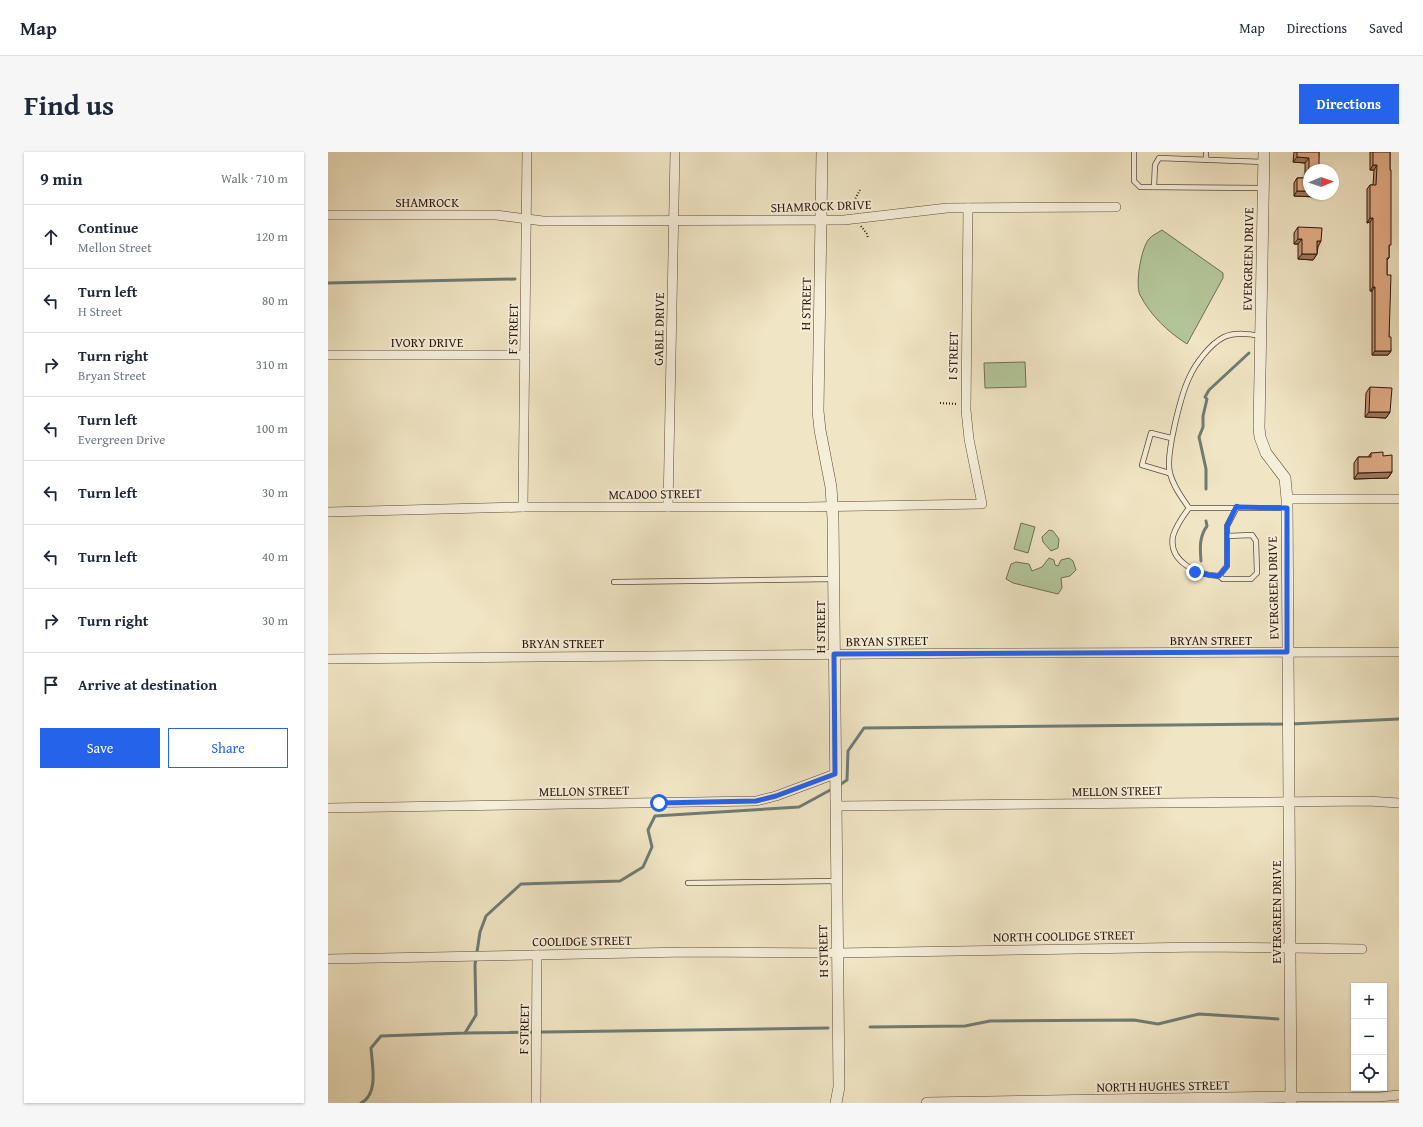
<!DOCTYPE html>
<html lang="en">
<head>
<meta charset="utf-8">
<style>
	:root { --surface:#fff; --page:#f6f6f7; --text:#1f2937; --muted:#747a83; --line:#e0e1e3; --accent:#2563eb }
	body { margin:0; font-family:"Gentium Book Plus",serif; background:var(--page); color:var(--text) }
	.controls { position:absolute; right:12px; bottom:12px; display:grid; overflow:hidden; border-radius:0px; box-shadow:0 1px 3px #0004 }
	.controls button { width:36px; height:36px; display:grid; place-items:center; padding:0; border:0; border-bottom:1px solid var(--line); background:var(--surface); color:var(--text); font:20px sans-serif }
	.compass { position:absolute; left:975px; top:12px; width:36px; height:36px; border-radius:50%; background:var(--surface); box-shadow:0 1px 3px #0004; rotate:88deg }
	.stop { position:absolute; width:12px; height:12px; margin:-9px; border:3px solid #2563eb; border-radius:50%; background:#fff }
	.stop.end { background:#2563eb; border-color:#fff; box-shadow:0 1px 4px #0008 }
	.list { margin:0; padding:0; list-style:none }
	h2 { display:flex; justify-content:space-between; align-items:center; height:52px; margin:0; padding:0 16px; font-size:17px }
	h2 small { font-size:13px; font-weight:400; color:var(--muted) }
	.list li { display:grid; grid-template-columns:26px 1fr auto; gap:12px; align-items:center; box-sizing:border-box; height:64px; padding:0 16px; border-top:1px solid var(--line) }
	.list b { display:block; font-size:15px; white-space:nowrap }
	.list p { margin:0; font-size:13px; white-space:nowrap; color:var(--muted) }
	.list em { font-size:13px; font-style:normal; color:var(--muted) }
	.actions { display:flex; gap:8px; padding:12px 16px }
	.actions a { flex:1; padding:9px 0; border:1px solid var(--accent); border-radius:0px; text-align:center; font-size:14px; color:var(--accent) }
	.actions .main { background:var(--accent); color:#fff }
	.icon { flex:none; width:22px; height:22px; fill:none; stroke:currentColor; stroke-width:2; stroke-linecap:round; stroke-linejoin:round }
	.map { position:relative; flex:none; width:1071px; height:951px; overflow:hidden; border-radius:0px }
	header { display:flex; align-items:center; gap:24px; box-sizing:border-box; height:56px; padding:0 20px; background:var(--surface); border-bottom:1px solid var(--line) }
	header strong { font-size:19px }
	nav { display:flex; gap:22px; margin-inline-start:auto; font-size:14px }
	.intro { display:flex; align-items:center; justify-content:space-between; box-sizing:border-box; height:96px; padding:0 24px }
	h1 { margin:0; font-size:28px }
	.button { padding:10px 18px; border-radius:0px; background:var(--accent); color:#fff; font-size:14px; font-weight:700 }
	main { display:flex; gap:24px; padding:0 24px }
	aside { flex:1; background:var(--surface); border-radius:0px; box-shadow:0 1px 3px #0004 }
	.map>svg:first-child { display:block }
	.green { fill:#b3c699; stroke:#706f52 }
	.lines { fill:none; stroke-linecap:round; stroke-linejoin:round }
	.stream { stroke:#6f7c74; stroke-width:3 }
	.service-casing { stroke:#5e4b38; stroke-width:6 }
	.minor-casing { stroke:#5e4b38; stroke-width:10 }
	.tertiary-casing { stroke:#5e4b38; stroke-width:12 }
	.path { stroke:#2d180a; stroke-width:2; stroke-dasharray:1 2; stroke-linecap:butt }
	.service { stroke:#f5eed9; stroke-width:4.5 }
	.minor { stroke:#f5eed9; stroke-width:9 }
	.tertiary { stroke:#f5eed9; stroke-width:11 }
	.wall { fill:#c49676; stroke:#2d180a }
	.shaded-wall { fill:#a07a60; stroke:#2d180a }
	.building { fill:#e4ae89; stroke:#2d180a }
	.route { stroke:#2563eb; stroke-width:5 }
	.labels { text-anchor:middle; dominant-baseline:central; stroke-width:4; stroke-linejoin:round; paint-order:stroke }
	.street-label { font-size:13px; fill:#2d180a; stroke:#f5eed9 }
</style>
</head>
<body>
<header>
<strong>Map</strong>
<nav><a>Map</a><a>Directions</a><a>Saved</a></nav>
</header>
<div class="intro"><h1>Find us</h1><a class="button">Directions</a></div>
<main>
<aside>
<h2>9 min<small>Walk · 710 m</small></h2>
<ul class="list">
<li><svg class="icon" aria-label="ahead" viewBox="0 0 24 24"><path d="M12 20V5M6 11l6-6 6 6"/></svg><div><b>Continue</b><p>Mellon Street</p></div><em>120 m</em></li>
<li><svg class="icon" aria-label="left" viewBox="0 0 24 24"><path d="M17 20v-9H6M10 6l-5 5 5 5"/></svg><div><b>Turn left</b><p>H Street</p></div><em>80 m</em></li>
<li><svg class="icon" aria-label="right" viewBox="0 0 24 24"><path d="M7 20v-9h11M14 6l5 5-5 5"/></svg><div><b>Turn right</b><p>Bryan Street</p></div><em>310 m</em></li>
<li><svg class="icon" aria-label="left" viewBox="0 0 24 24"><path d="M17 20v-9H6M10 6l-5 5 5 5"/></svg><div><b>Turn left</b><p>Evergreen Drive</p></div><em>100 m</em></li>
<li><svg class="icon" aria-label="left" viewBox="0 0 24 24"><path d="M17 20v-9H6M10 6l-5 5 5 5"/></svg><div><b>Turn left</b></div><em>30 m</em></li>
<li><svg class="icon" aria-label="left" viewBox="0 0 24 24"><path d="M17 20v-9H6M10 6l-5 5 5 5"/></svg><div><b>Turn left</b></div><em>40 m</em></li>
<li><svg class="icon" aria-label="right" viewBox="0 0 24 24"><path d="M7 20v-9h11M14 6l5 5-5 5"/></svg><div><b>Turn right</b></div><em>30 m</em></li>
<li><svg class="icon" aria-label="arrive" viewBox="0 0 24 24"><path d="M6 21V4h12l-3 4 3 4H6"/></svg><div><b>Arrive at destination</b></div></li>
</ul>
<div class="actions"><a class="main">Save</a><a>Share</a></div>
</aside>
<div class="map">
<svg width="1071" height="951" viewBox="0 0 1071 951">
	<rect width="100%" height="100%" fill="#f0e5c4"/>
	<filter id="stains"><feTurbulence type="fractalNoise" baseFrequency=".005" numOctaves="4"/><feColorMatrix values="0 0 0 0 .2 0 0 0 0 .09 0 0 0 0 .02 0 0 0 .5 -.17"/></filter>
	<radialGradient id="worn" r=".72"><stop offset=".6" stop-color="#630" stop-opacity="0"/><stop offset="1" stop-color="#630" stop-opacity=".3"/></radialGradient>
	<g class="green">
		<path d="M834,78L895,121V126L859,192C840,180 823,164 812,143C807,132 813,96 821,87C824,83 830,81 834,78Z"/>
		<polygon points="697,210 698,235 657,236 656,211"/>
		<polygon points="693,371 707,375 700,401 686,397"/>
		<polygon points="721,378 725,379 731,387 730,396 723,399 715,390 714,385"/>
		<polygon points="721,406 726,408 727,413 730,414 733,408 741,406 745,409 748,418 742,424 733,426 734,436 730,442 685,431 678,427 683,412 688,410 701,412 704,419 714,415"/>
	</g>
	<g class="lines">
		<g class="stream">
			<polyline points="0,131 187,127"/>
			<polyline points="878,337 878,317 871,285 875,275 875,264 879,247 877,245 881,238 921,201"/>
			<path d="M873,409C872,396 871,385 879,374L878,369"/>
			<polyline points="963,572 1071,567"/>
			<polyline points="510,634 519,628 520,599 536,576 957,572"/>
			<polyline points="542,875 637,874 662,869 806,868 830,872 871,862 950,867"/>
			<polyline points="137,881 500,876"/>
			<path d="M33,951C51,942 44,913 43,896L53,884L137,881L148,863L147,813L152,780L158,764L193,732L292,729L315,715L324,695L320,678L327,664L471,655L506,636"/>
		</g>
		<defs>
			<g id="service">
				<polyline points="806,0 806,29 812,35 934,36"/>
				<polyline points="878,8 878,0"/>
				<polyline points="826,35 827,13 831,6 936,10"/>
				<polyline points="841,321 814,313 823,281 843,286"/>
				<path d="M861,356C854,346 845,334 842,321C837,304 853,243 861,226C867,212 882,192 896,185C908,180 921,182 933,184"/>
				<path d="M861,356C855,364 848,374 845,384C840,410 870,423 891,424L899,414V374L909,355"/>
				<polyline points="861,356 959,356"/>
				<polyline points="891,424 895,427 923,427 929,421 928,389 924,383 899,384"/>
				<polyline points="286,430 506,427"/>
				<polyline points="360,731 508,729"/>
			</g>
			<g id="minor">
				<polyline points="0,63 168,63 215,69 516,68 619,56 788,55"/>
				<polyline points="0,203 197,203"/>
				<polyline points="959,347 1071,347"/>
				<polyline points="195,355 199,0"/>
				<polyline points="340,355 347,0"/>
				<polyline points="0,360 195,355 478,355 654,352 641,287 638,258 640,56"/>
				<polyline points="0,507 661,501 1071,500"/>
				<polyline points="508,654 1040,649 1071,651"/>
				<polyline points="0,656 428,649 448,644 507,622"/>
				<polyline points="0,807 359,800 509,801 875,795 1034,797"/>
				<polyline points="963,945 1051,945 1071,943"/>
				<polyline points="208,951 209,803"/>
			</g>
			<g id="tertiary">
				<polyline points="494,0 490,259 492,278 503,335 505,367 511,935 508,951"/>
				<polyline points="936,0 931,276 932,285 938,301 957,326 959,347 963,951"/>
				<polyline points="599,951 963,945"/>
			</g>
		</defs>
		<use href="#service" class="service-casing"/>
		<use href="#minor" class="minor-casing"/>
		<use href="#tertiary" class="tertiary-casing"/>
		<g class="path">
			<polyline points="525,58 525,51 532,38"/>
			<polyline points="533,74 539,82 540,86"/>
			<polyline points="612,251 630,252"/>
		</g>
		<use href="#service" class="service"/>
		<use href="#minor" class="minor"/>
		<use href="#tertiary" class="tertiary"/>
	</g>
	<g class="wall">
		<polygon points="966,0 991,0 989,45 966,44 966,31 969,26 977,26 977,11 965,10"/>
		<polygon points="1042,0 1062,0 1061,106 1059,108 1059,123 1061,185 1063,199 1060,203 1044,203 1044,139 1042,139 1042,70 1039,71 1039,37 1042,33 1045,33 1046,18 1042,18"/>
		<polygon points="970,75 990,95 989,102 985,108 970,107 970,92 966,92 966,81"/>
		<polygon points="1042,235 1062,260 1058,266 1037,265 1038,241"/>
		<polygon points="1043,301 1055,304 1064,320 1060,326 1026,327 1026,311 1030,305 1040,305"/>
	</g>
	<g class="shaded-wall">
		<polygon points="969,5 981,6 977,11 965,10"/>
		<polygon points="1045,13 1049,13 1046,18 1042,18"/>
		<polygon points="969,39 981,39 981,42 991,42 989,45 966,44"/>
		<polygon points="1042,66 1045,66 1042,70 1039,71"/>
		<polygon points="970,87 974,87 970,92 966,92"/>
		<polygon points="989,89 993,89 990,95 986,94"/>
		<polygon points="974,102 989,102 985,108 970,107"/>
		<polygon points="1045,135 1047,135 1044,139 1042,139"/>
		<polygon points="1047,199 1063,199 1060,203 1044,203"/>
		<polygon points="1041,260 1062,260 1058,266 1037,265"/>
		<polygon points="1064,320 1060,326 1026,327 1030,321"/>
	</g>
	<g class="building">
		<polygon points="969,0 991,0 991,13 993,14 993,18 981,18 981,39 969,39 969,26 981,26 981,6 969,5"/>
		<polygon points="1045,0 1062,0 1062,18 1063,18 1063,93 1061,93 1061,106 1059,106 1059,123 1063,123 1061,185 1063,185 1063,199 1047,199 1047,135 1045,135 1045,66 1042,66 1042,33 1048,33 1049,13 1045,13"/>
		<polygon points="970,75 994,76 993,89 989,89 989,102 974,102 974,87 970,87"/>
		<polygon points="1042,235 1064,236 1062,260 1041,260"/>
		<polygon points="1055,300 1055,304 1064,303 1064,320 1030,321 1030,305 1043,305 1043,301"/>
	</g>
	<g class="lines">
		<polyline class="route" points="331,651 428,649 448,644 507,622 506,502 959,500 959,356 908,355 899,374 899,414 891,424 881,423 867,420"/>
	</g>
	<g class="labels">
		<g class="street-label">
			<text x="99" y="50">SHAMROCK</text>
			<text transform="translate(493 54) rotate(-2)">SHAMROCK DRIVE</text>
			<text transform="translate(920 107) rotate(-89)">EVERGREEN DRIVE</text>
			<text transform="translate(478 152) rotate(-89)">H STREET</text>
			<text transform="translate(185 177) rotate(-89)">F STREET</text>
			<text transform="translate(331 177) rotate(-89)">GABLE DRIVE</text>
			<text x="99" y="190">IVORY DRIVE</text>
			<text transform="translate(625 204) rotate(-89)">I STREET</text>
			<text transform="translate(327 342) rotate(-1)">MCADOO STREET</text>
			<text transform="translate(945 436) rotate(-91)">EVERGREEN DRIVE</text>
			<text transform="translate(492 475) rotate(-90)">H STREET</text>
			<text x="883" y="488">BRYAN STREET</text>
			<text transform="translate(559 489) rotate(-1)">BRYAN STREET</text>
			<text x="235" y="491">BRYAN STREET</text>
			<text transform="translate(256 639) rotate(-1)">MELLON STREET</text>
			<text transform="translate(789 639) rotate(-1)">MELLON STREET</text>
			<text transform="translate(948 760) rotate(-90)">EVERGREEN DRIVE</text>
			<text transform="translate(736 784) rotate(-1)">NORTH COOLIDGE STREET</text>
			<text transform="translate(254 789) rotate(-1)">COOLIDGE STREET</text>
			<text transform="translate(495 799) rotate(-91)">H STREET</text>
			<text transform="translate(196 877) rotate(-89)">F STREET</text>
			<text transform="translate(835 934) rotate(-1)">NORTH HUGHES STREET</text>
		</g>
	</g>
	<rect width="100%" height="100%" filter="url(#stains)"/>
	<rect width="100%" height="100%" fill="url(#worn)"/>
</svg>
<div class="controls">
<button>+</button>
<button>−</button>
<button><svg class="icon" aria-label="locate" viewBox="0 0 24 24"><circle cx="12" cy="12" r="6"/><path d="M12 2v4M12 18v4M2 12h4M18 12h4"/></svg></button>
</div>
<svg class="compass" viewBox="-18 -18 36 36"><path d="M0-13l5 13h-10z" fill="#e53935"/><path d="M0 13l5-13h-10z" fill="#747a83"/></svg>
<div class="stop" style="left:331px;top:651px"></div>
<div class="stop end" style="left:867px;top:420px"></div>
</div>
</main>
</body>
</html>
